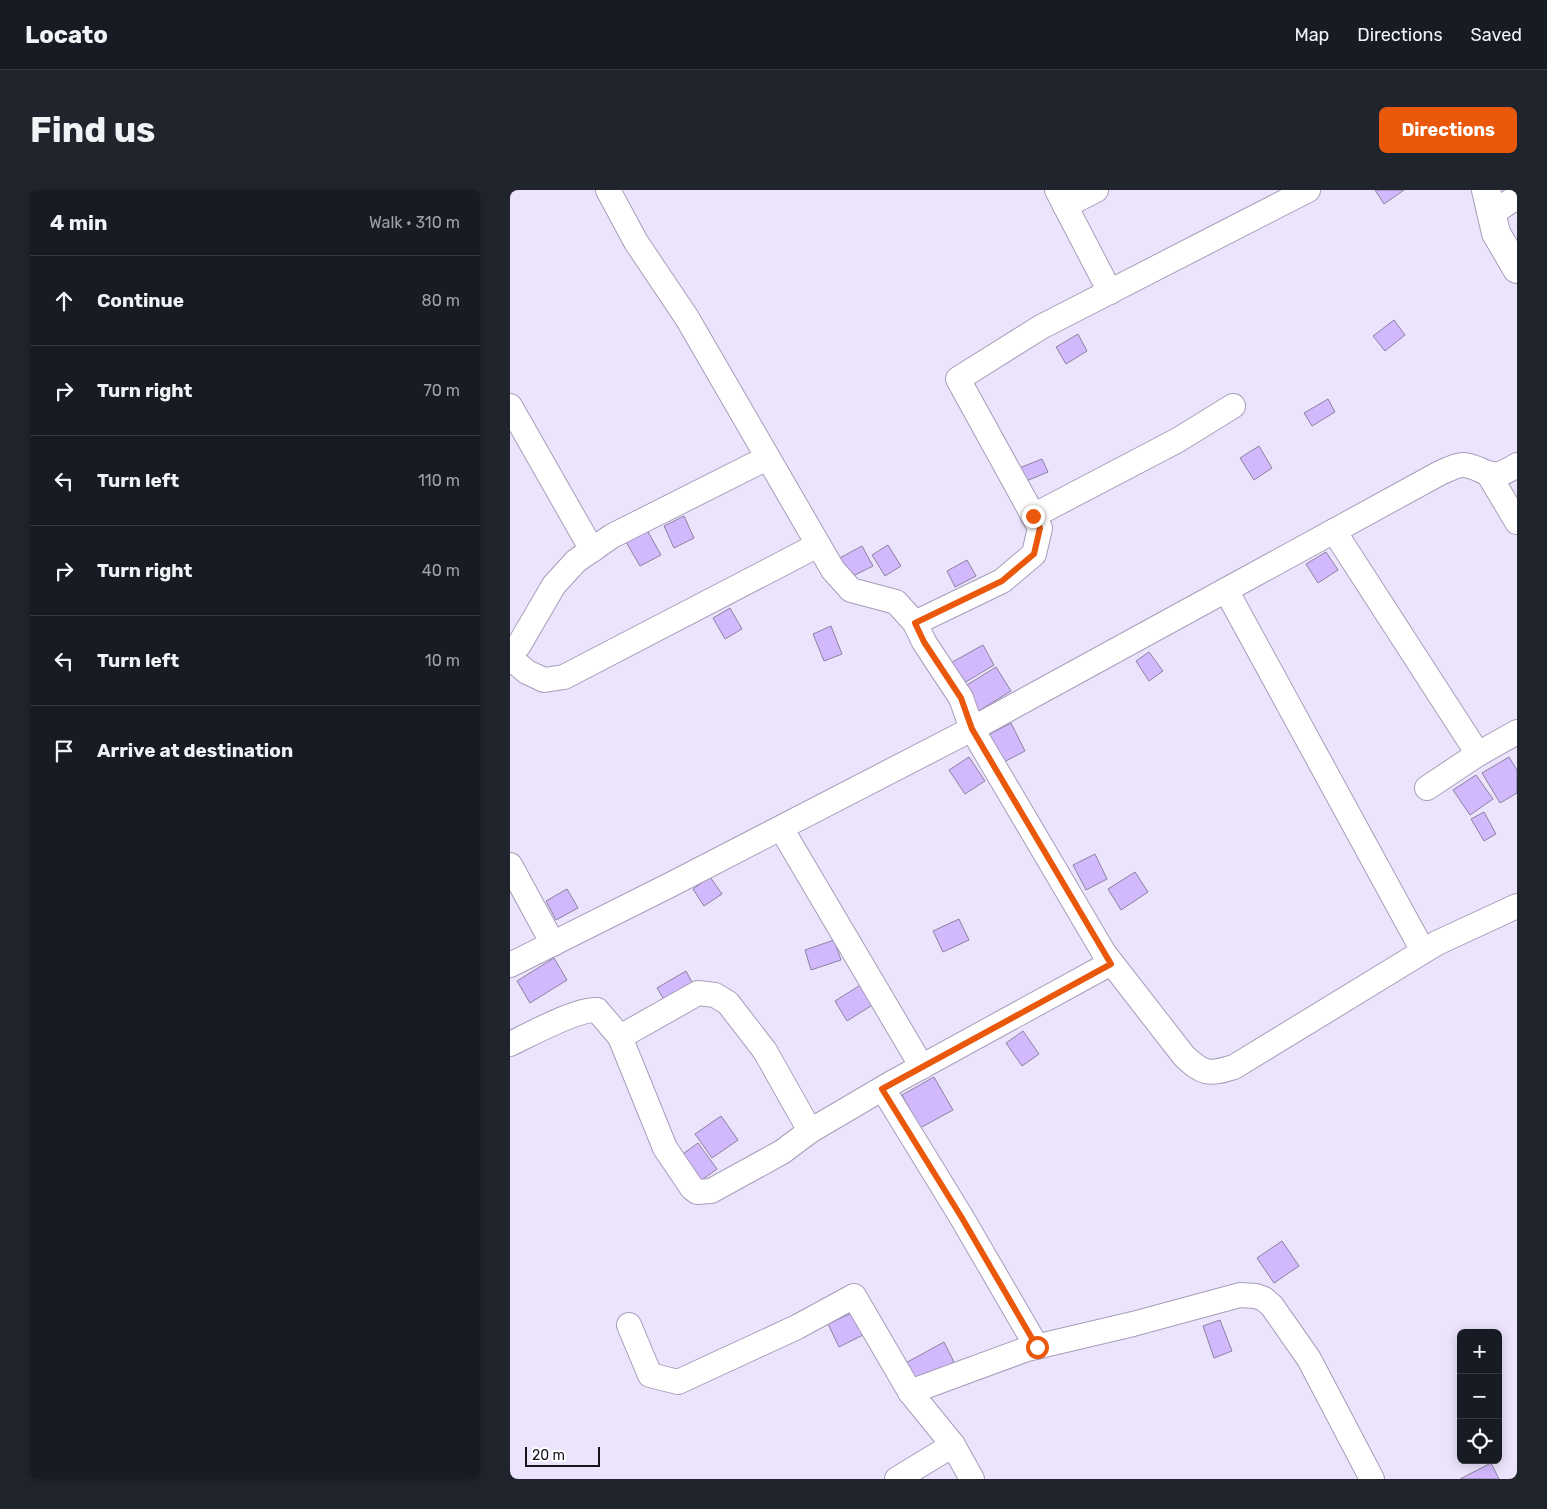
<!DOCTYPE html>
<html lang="en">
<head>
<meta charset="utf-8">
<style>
	:root { --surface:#171b24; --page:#20242c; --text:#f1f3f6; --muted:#9ea1a6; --line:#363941; --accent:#ea580c }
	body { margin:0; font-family:Rubik,sans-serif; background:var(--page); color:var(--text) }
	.controls { position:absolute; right:15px; bottom:15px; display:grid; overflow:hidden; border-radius:8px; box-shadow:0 2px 12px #0003 }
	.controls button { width:45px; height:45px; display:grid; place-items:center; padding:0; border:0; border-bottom:1px solid var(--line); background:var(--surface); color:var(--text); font:25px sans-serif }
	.scale { position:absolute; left:15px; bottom:12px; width:75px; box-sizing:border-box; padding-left:5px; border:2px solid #18141e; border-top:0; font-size:14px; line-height:18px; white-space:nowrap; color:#18141e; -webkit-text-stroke:4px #fff; paint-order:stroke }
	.stop { position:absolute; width:15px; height:15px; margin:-11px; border:4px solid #ea580c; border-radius:50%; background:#fff }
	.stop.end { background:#ea580c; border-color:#fff; box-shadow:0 1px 5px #0008 }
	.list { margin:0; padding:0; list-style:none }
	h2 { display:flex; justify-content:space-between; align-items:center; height:65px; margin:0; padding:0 20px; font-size:21px }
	h2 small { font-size:16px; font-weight:400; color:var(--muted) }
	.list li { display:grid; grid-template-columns:32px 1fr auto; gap:15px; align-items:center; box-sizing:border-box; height:90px; padding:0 20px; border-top:1px solid var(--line) }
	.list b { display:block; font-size:19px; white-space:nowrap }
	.list em { font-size:16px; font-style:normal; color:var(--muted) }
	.icon { flex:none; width:28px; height:28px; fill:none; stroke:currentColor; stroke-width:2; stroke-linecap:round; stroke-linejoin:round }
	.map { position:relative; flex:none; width:1007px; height:1289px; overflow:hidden; border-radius:8px }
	header { display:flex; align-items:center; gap:30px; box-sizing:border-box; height:70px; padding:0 25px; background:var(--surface); border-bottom:1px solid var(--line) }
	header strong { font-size:24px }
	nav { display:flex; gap:28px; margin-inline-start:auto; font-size:18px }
	.intro { display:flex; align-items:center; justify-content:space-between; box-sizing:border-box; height:120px; padding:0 30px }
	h1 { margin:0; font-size:35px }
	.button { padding:12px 22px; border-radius:8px; background:var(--accent); color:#fff; font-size:18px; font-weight:700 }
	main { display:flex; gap:30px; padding:0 30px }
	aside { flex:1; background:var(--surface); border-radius:8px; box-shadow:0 2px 12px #0003 }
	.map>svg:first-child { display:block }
	.building { fill:#d2b8fd; stroke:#8c829e }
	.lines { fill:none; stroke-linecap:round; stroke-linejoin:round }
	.minor-casing { stroke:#a79dba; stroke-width:26 }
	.tertiary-casing { stroke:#a79dba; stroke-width:30 }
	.minor { stroke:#fff; stroke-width:24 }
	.tertiary { stroke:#fff; stroke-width:28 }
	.route { stroke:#ea580c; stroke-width:6 }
</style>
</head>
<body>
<header>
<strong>Locato</strong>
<nav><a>Map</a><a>Directions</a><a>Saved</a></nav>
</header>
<div class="intro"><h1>Find us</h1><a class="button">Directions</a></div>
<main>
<aside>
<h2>4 min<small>Walk · 310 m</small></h2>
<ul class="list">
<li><svg class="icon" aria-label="ahead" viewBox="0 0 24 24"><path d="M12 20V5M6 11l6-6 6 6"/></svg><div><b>Continue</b></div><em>80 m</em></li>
<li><svg class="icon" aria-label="right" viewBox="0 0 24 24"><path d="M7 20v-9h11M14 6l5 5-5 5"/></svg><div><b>Turn right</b></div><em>70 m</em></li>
<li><svg class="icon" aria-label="left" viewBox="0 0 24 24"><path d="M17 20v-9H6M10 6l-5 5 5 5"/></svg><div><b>Turn left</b></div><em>110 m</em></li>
<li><svg class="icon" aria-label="right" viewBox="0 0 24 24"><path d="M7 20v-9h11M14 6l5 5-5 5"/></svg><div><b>Turn right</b></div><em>40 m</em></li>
<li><svg class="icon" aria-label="left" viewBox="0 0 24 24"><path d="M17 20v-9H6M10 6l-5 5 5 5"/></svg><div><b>Turn left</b></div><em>10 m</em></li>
<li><svg class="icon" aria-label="arrive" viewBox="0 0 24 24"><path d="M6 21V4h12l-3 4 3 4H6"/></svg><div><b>Arrive at destination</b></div></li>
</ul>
</aside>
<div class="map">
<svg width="1007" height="1289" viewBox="0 0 1007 1289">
	<rect width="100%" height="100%" fill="#ece4fc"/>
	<g class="building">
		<polygon points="865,0 894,0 874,14"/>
		<polygon points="884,130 895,145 875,161 863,146"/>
		<polygon points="568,144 577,161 556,174 546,157"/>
		<polygon points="818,209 825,222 802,236 794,223"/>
		<polygon points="749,256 762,278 744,290 730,268"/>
		<polygon points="532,269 538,282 509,294 504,280"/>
		<polygon points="174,326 184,348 164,358 154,336"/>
		<polygon points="137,340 151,365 130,376 116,352"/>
		<polygon points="378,355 391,376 375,386 362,365"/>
		<polygon points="352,356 363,376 337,389 326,370"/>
		<polygon points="816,362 828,380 808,393 796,374"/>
		<polygon points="457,370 466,386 445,397 437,381"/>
		<polygon points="220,418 232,439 215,449 203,428"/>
		<polygon points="321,436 332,464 314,471 303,444"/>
		<polygon points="473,455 484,475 449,496 437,475"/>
		<polygon points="639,462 653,481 639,491 626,471"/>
		<polygon points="486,477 501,501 467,522 452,498"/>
		<polygon points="501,533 515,561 492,573 478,545"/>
		<polygon points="459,567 475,591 455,604 439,580"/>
		<polygon points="999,567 1007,580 1007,603 990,613 972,583"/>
		<polygon points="966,585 983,609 960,625 943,600"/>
		<polygon points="974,622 986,644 974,651 961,629"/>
		<polygon points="585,664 597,689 576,700 563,675"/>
		<polygon points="625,682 638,702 611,720 598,699"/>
		<polygon points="200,687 212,704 194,716 183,699"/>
		<polygon points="57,699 68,718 46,730 36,711"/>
		<polygon points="449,729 459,750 433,762 423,741"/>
		<polygon points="324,750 331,770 301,780 295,760"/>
		<polygon points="44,768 57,790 20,813 7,791"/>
		<polygon points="176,781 184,796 156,813 147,798"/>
		<polygon points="352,794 364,814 337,831 325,811"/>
		<polygon points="513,841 529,864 512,876 496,853"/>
		<polygon points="424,887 443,920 410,938 392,905"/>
		<polygon points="211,926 228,950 202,968 185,944"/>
		<polygon points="188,953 207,979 185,995 166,969"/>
		<polygon points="772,1051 789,1076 764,1093 747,1068"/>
		<polygon points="344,1122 355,1144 329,1157 318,1134"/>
		<polygon points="710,1130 722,1161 704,1168 693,1136"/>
		<polygon points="434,1152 444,1172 402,1194 392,1175"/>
		<polygon points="981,1273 989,1289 950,1289"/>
	</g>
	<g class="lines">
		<defs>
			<g id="minor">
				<polyline points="547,0 600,102"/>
				<polyline points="555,16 586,0"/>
				<polyline points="981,24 1007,7"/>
				<polyline points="0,216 82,360"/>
				<path d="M1007,275C991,285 986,288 968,279C963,277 958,275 953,275C946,275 937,280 930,283L462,539L594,763L674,866C693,884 698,885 724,877L927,753L1007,716"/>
				<polyline points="979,285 1007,332"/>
				<polyline points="523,326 668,250 723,216"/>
				<polyline points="824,341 968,564"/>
				<polyline points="716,400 913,761"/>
				<polyline points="405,433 492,391 524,364 530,338 448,189 531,137 798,0"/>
				<polyline points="0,466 9,455 44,395 66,371 102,346 257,268"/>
				<polyline points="0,468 17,482 34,490 54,487 308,355"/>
				<polyline points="917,598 968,564 1007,542"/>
				<polyline points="271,638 412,877"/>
				<polyline points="0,675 43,754"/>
				<polyline points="0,775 160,695 462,539 451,508 414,452 405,433 386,412 341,400 323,380 177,128 126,52 98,0"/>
				<polyline points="110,847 188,803 205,805 218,813 255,861 300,941"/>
				<path d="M0,854C19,845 68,818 87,820L110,847L155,958L182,998L187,1002L201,1001L272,962L300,941L380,894L601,773"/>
				<polyline points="373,899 452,1028 527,1157"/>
				<polyline points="119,1135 140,1185 168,1192 287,1137 344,1106 400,1202 443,1255 462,1289"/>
				<polyline points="400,1202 517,1159 623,1134 730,1105 746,1106 754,1109 762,1116 799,1169 862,1289"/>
				<polyline points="387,1289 443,1255"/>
			</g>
			<polyline id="tertiary" points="976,0 986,43 1007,79"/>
		</defs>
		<use href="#minor" class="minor-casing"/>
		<use href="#tertiary" class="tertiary-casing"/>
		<use href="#minor" class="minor"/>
		<use href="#tertiary" class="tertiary"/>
	</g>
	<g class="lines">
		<polyline class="route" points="523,326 530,338 524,364 492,391 405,433 414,452 451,508 462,539 601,774 372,899 452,1028 527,1157"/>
	</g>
</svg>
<div class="controls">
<button>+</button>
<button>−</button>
<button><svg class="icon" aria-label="locate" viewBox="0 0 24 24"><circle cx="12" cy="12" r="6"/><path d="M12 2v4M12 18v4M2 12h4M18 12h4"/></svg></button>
</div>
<div class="scale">20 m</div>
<div class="stop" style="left:527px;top:1157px"></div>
<div class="stop end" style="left:523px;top:326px"></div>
</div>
</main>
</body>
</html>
